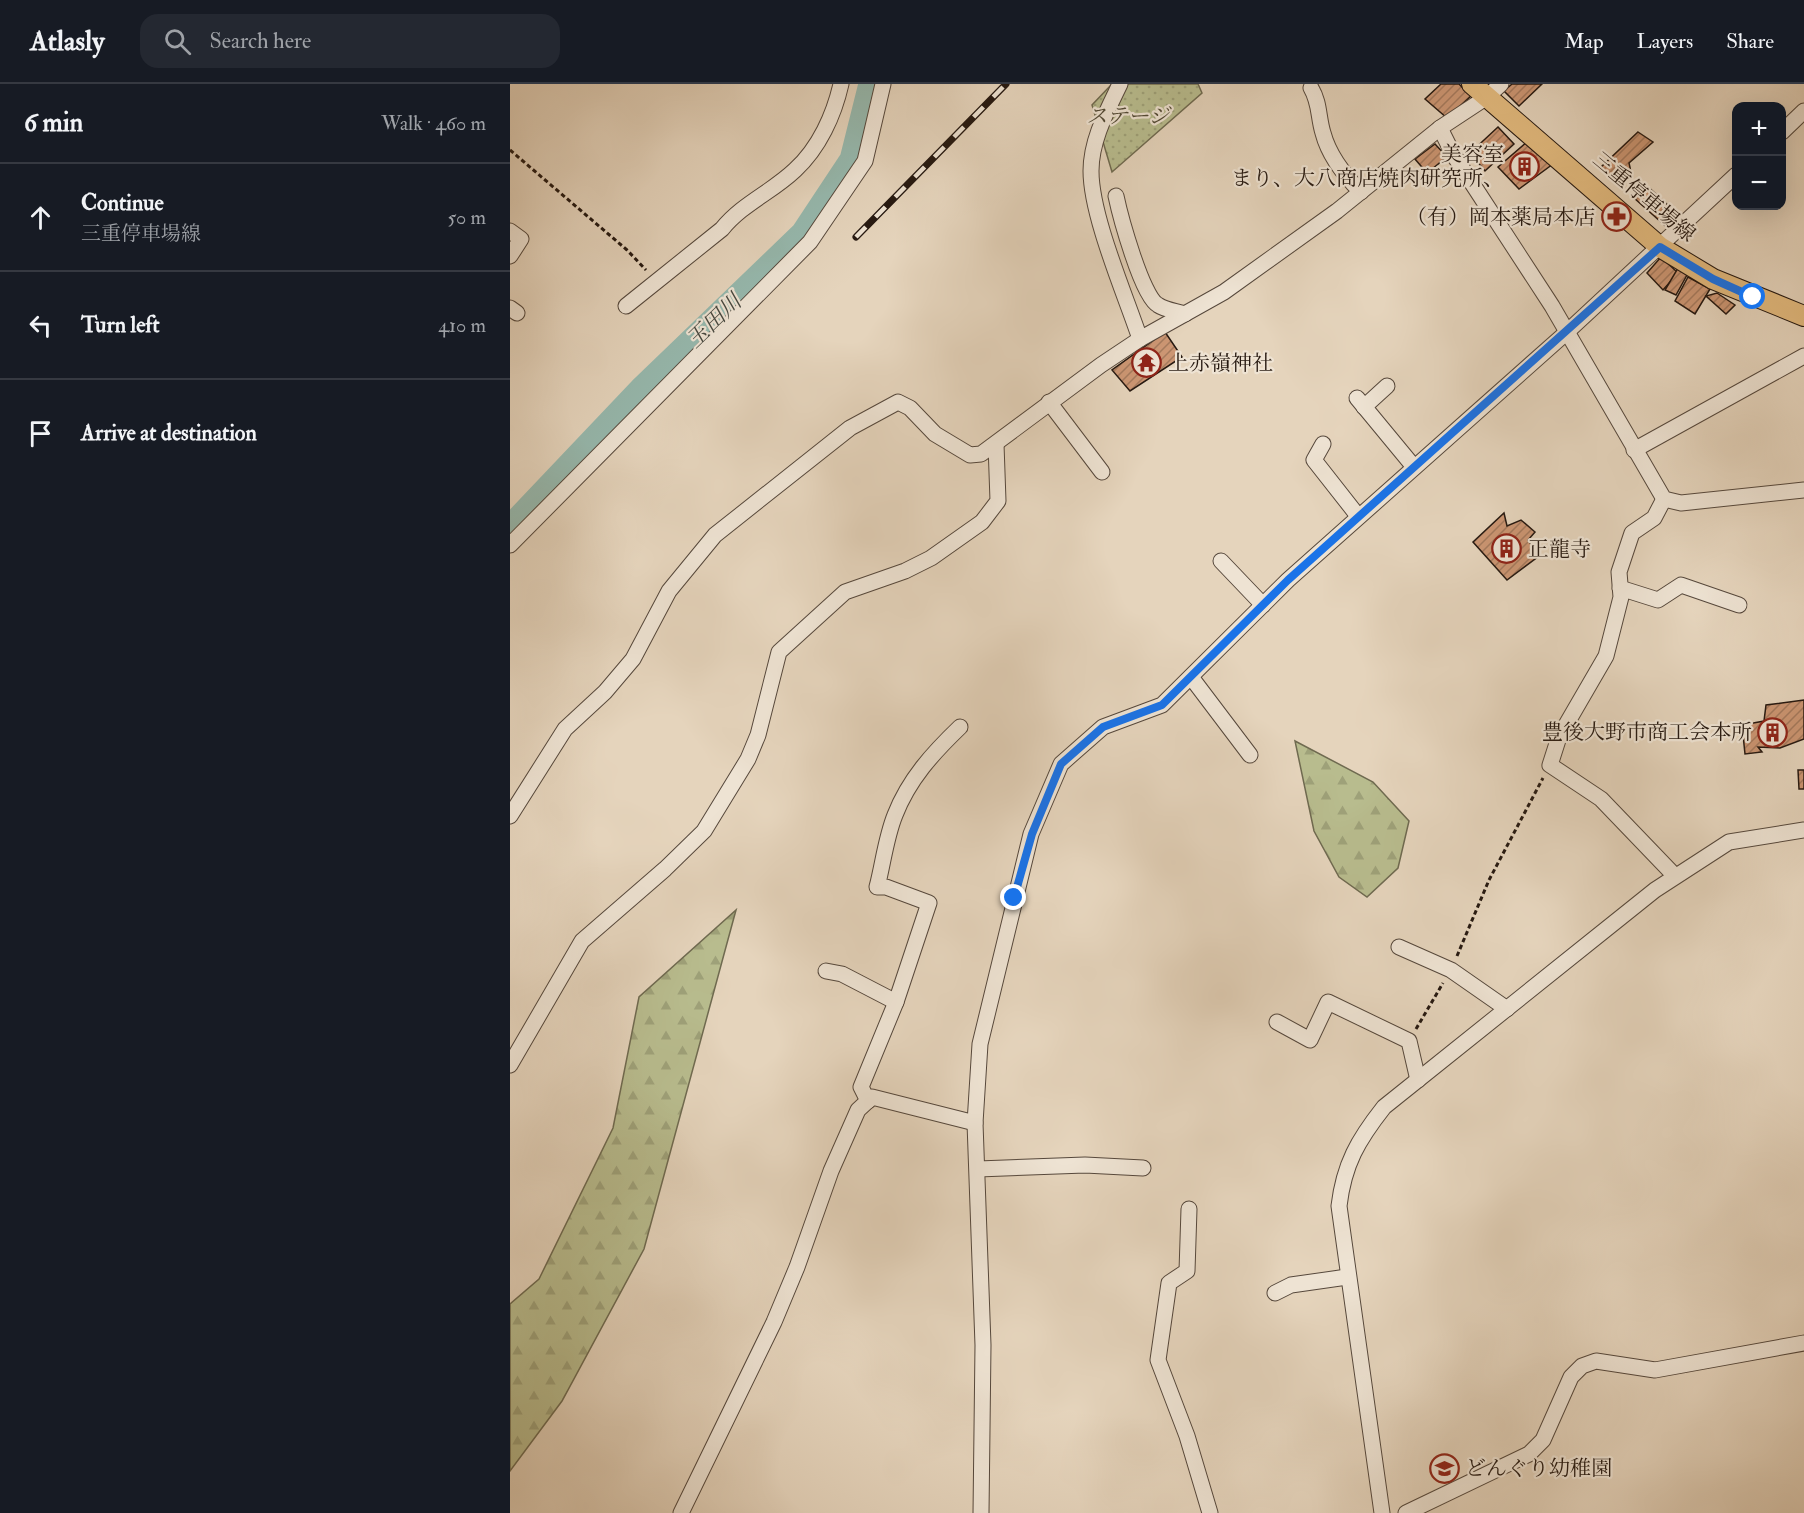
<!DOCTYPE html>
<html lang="en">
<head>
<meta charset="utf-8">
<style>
	:root { --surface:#171b24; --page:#242831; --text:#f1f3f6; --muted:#9ea1a6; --line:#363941 }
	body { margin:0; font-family:"IM FELL Double Pica","Noto Serif JP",serif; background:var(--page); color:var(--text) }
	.controls { position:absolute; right:18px; top:18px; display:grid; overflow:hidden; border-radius:12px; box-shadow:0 6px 24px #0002 }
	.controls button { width:54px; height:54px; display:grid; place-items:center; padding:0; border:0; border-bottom:2px solid var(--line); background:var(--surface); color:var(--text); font:30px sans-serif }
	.stop { position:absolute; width:18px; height:18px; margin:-14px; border:4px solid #1a73e8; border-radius:50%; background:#fff }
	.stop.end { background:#1a73e8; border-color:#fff; box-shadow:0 2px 6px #0008 }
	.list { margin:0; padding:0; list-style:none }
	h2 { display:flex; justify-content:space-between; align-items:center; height:78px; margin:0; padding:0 24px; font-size:26px }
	h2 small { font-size:20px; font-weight:400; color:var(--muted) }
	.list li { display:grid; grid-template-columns:39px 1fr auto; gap:18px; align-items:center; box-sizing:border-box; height:108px; padding:0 24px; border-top:2px solid var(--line) }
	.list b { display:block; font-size:22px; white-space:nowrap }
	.list p { margin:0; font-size:20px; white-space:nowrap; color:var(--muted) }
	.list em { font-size:20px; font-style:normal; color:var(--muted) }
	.icon { flex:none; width:33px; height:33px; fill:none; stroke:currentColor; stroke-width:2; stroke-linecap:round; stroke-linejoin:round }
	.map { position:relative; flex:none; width:1294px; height:1429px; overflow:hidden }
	header { display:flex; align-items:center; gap:36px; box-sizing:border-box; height:84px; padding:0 30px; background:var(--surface); border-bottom:2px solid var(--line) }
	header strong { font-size:28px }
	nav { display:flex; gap:33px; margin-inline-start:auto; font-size:21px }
	.search { width:420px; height:54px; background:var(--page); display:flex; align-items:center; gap:15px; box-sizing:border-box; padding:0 21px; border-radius:18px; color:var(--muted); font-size:22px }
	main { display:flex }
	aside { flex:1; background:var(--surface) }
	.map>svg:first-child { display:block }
	.green { fill:url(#green-dots); stroke:#6f6a50; stroke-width:1.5 }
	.forest { fill:url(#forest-firs); stroke:#6f6a50; stroke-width:1.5 }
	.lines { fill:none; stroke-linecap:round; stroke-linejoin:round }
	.river { stroke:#96b8ad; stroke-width:27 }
	.building { fill:url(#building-hatch); stroke:#261911; stroke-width:1.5 }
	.minor-casing { stroke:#56483c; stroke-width:17 }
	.major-casing { stroke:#261911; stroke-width:22 }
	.path { stroke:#261911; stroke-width:3; stroke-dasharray:4.5 3; stroke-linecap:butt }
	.minor { stroke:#eee3d3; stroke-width:15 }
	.major { stroke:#e2ba7e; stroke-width:20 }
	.rail-casing { stroke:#261911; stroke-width:7 }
	.rail { stroke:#eee3d3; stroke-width:4.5; stroke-dasharray:14; stroke-linecap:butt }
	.route { stroke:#1a73e8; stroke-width:8 }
	.labels { text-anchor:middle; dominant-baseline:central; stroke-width:4.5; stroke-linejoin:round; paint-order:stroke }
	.park-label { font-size:21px; font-style:italic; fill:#524a36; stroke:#eee3d3 }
	.poi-label { font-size:21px; fill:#261911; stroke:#eee3d3; text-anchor:end }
	.street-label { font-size:21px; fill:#261911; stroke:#eee3d3 }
	.water-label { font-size:22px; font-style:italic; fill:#484940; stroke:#eee3d3 }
</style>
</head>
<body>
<header>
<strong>Atlasly</strong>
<div class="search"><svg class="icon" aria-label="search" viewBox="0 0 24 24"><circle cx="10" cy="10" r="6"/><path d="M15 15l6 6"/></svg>Search here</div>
<nav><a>Map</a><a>Layers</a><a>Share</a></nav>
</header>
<main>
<aside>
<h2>6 min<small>Walk · 460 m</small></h2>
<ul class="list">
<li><svg class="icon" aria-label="ahead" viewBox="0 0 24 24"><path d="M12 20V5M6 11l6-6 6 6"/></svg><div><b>Continue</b><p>三重停車場線</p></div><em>50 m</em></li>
<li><svg class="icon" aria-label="left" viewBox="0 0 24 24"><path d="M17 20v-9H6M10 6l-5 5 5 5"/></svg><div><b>Turn left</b></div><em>410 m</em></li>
<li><svg class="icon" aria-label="arrive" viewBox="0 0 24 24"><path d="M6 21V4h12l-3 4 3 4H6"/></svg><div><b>Arrive at destination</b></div></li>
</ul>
</aside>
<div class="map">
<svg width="1294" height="1429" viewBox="0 0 1294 1429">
	<defs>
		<pattern id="green-dots" width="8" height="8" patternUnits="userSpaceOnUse" patternTransform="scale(1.5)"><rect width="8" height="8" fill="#b8bc8e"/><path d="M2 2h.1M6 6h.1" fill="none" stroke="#9ea179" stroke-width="1.8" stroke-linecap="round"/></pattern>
		<pattern id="forest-firs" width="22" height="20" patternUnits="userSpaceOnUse" patternTransform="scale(1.5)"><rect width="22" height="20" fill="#b8bc8e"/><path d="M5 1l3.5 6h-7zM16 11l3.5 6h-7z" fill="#9ea179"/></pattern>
		<pattern id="building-hatch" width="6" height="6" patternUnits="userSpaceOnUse" patternTransform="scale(1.5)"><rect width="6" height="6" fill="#cc9673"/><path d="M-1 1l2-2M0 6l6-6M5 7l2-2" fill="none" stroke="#a57a5d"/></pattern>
	</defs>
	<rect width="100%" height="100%" fill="#e5d4bc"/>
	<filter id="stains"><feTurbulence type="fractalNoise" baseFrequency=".00333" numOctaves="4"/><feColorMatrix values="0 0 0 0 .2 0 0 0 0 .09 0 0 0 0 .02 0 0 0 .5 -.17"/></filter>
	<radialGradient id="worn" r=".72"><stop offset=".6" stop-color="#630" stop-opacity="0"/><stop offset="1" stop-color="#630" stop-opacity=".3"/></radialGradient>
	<polygon class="green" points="602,0 688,0 692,9 602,88 582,21"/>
	<g class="forest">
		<polygon points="785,657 863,698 899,737 888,784 857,813 829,793 804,747"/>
		<polygon points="226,826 134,1165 52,1317 0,1387 0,1220 29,1195 103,1044 129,913"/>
	</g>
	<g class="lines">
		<polyline class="river" points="0,445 132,306 294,150 343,76 362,0"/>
	</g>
	<g class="building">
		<polygon points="931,0 949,0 961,12 937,34 915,15"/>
		<polygon points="1002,0 1032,0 1009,22 994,7"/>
		<polygon points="988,43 1004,60 975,87 960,69"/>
		<polygon points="1128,48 1143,58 1119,79 1121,88 1114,95 1103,94 1089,85"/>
		<polygon points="1018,57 1043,80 1009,105 988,83"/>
		<polygon points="925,60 937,73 917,89 905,75"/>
		<polygon points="1135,100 1173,135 1161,147 1124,114"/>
		<polygon points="1151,173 1168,189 1153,206 1137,189"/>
		<polygon points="1168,184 1177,191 1166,211 1155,206"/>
		<polygon points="1178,193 1200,205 1185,230 1165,217"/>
		<polygon points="1207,209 1225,221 1216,230 1196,212"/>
		<polygon points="655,248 672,273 620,307 602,286"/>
		<polygon points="994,429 997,442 1011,436 1025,448 1018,456 1029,472 997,496 963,458"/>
		<polygon points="1294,616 1294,655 1270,664 1248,663 1252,668 1235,670 1232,641 1254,637 1256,621"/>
		<polygon points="1288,686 1294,686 1294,705 1289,705"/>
	</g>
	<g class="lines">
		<defs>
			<g id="minor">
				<path d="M610,0C597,27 581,56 581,87C581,132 615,210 630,255"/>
				<path d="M801,4C810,19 808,33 813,49C819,72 834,91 851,108"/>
				<polyline points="930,44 943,70 1042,222 1154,415 1171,419 1294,406"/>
				<polyline points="1272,48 1294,27"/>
				<path d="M606,112C610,131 632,213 648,221C655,226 666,227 675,230"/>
				<polyline points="0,147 11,155 0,172"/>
				<path d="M116,222L212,145C232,120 262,108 285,86C309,64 324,31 331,0"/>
				<polyline points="0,224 7,229"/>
				<polyline points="847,314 904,383"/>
				<polyline points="539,318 592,388"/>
				<polyline points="854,323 877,302"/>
				<polyline points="813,360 804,376 848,432"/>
				<polyline points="1124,366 1294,272"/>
				<polyline points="1154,415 1144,434 1122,449 1109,488 1111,513 1096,572 1049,653 1040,681 1091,715 1165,792"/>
				<polyline points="0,461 300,158 355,77 373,0"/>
				<polyline points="711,477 753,521"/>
				<polyline points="1110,504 1148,516 1171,501 1229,521"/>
				<polyline points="681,593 740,671"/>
				<polyline points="0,732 55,645 95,608 123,575 159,507 205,451 340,344 388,318 400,324 425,350 460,371 471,370 591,281 630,255 714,208 827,127 930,44 977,13 991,0"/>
				<polyline points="889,863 941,886 997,925"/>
				<polyline points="316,887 332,890 386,918"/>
				<polyline points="767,938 800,956 818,918 899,957 908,996"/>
				<polyline points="0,981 72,857 155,785 194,747 238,675 248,651 269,568 335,508 395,487 421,474 472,438 488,417 486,360"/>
				<path d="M358,1017L351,1003L386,918L419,819L376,803H367C373,780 376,753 385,731C399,695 423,669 450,643"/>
				<polyline points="468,1085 575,1081 633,1084"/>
				<polyline points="679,1125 677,1187 659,1199 648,1276 677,1352 700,1429"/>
				<polyline points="765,1209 781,1201 837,1193"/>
				<polyline points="171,1429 264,1238 287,1183 321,1087 348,1026 362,1013 465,1039"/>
				<polyline points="471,1429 473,1261 465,1039 470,960 521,750 551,680 593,643 652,621 778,496 1057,248 1226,91"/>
				<path d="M872,1429L829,1122C834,1080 848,1056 874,1023L1145,806L1219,758L1294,746"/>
				<polyline points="896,1429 1019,1370 1033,1356 1061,1293 1072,1282 1086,1277 1145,1286 1294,1259"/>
			</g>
			<polyline id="major" points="962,0 1150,163 1203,195 1294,232"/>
		</defs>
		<use href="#minor" class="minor-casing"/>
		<use href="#major" class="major-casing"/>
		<g class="path">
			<polyline points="0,66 117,166 136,186"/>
			<polyline points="947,872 979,796 1033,694"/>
			<polyline points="906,945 933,899"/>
		</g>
		<use href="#minor" class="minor"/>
		<use href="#major" class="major"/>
		<defs>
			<polyline id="rail" points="346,153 496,0"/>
		</defs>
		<use href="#rail" class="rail-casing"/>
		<use href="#rail" class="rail"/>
	</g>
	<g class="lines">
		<polyline class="route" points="504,814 522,750 551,680 593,643 652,621 778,496 1150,163 1203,195 1243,213"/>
	</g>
	<defs>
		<symbol id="building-ring" viewBox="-11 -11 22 22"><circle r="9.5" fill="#eee3d3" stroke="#8f2418" stroke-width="1.5"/><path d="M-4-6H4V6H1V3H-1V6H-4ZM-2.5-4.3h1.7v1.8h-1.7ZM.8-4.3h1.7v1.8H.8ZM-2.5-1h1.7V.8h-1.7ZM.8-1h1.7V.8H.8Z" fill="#8f2418"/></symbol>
		<symbol id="pharmacy-ring" viewBox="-11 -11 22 22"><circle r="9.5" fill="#eee3d3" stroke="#8f2418" stroke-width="1.5"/><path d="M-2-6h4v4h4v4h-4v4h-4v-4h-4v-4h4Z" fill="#8f2418"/></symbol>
		<symbol id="temple-ring" viewBox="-11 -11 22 22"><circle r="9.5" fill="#eee3d3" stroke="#8f2418" stroke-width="1.5"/><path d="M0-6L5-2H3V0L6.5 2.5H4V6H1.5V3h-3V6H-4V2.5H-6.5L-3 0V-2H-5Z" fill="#8f2418"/></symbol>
		<symbol id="school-ring" viewBox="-11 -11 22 22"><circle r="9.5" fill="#eee3d3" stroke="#8f2418" stroke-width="1.5"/><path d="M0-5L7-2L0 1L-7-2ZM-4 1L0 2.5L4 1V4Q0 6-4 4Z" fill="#8f2418"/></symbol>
	</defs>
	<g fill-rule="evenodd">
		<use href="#building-ring" x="998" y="66" width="33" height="33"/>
		<use href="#pharmacy-ring" x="1090" y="116" width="33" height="33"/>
		<use href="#temple-ring" x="620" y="262" width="33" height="33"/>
		<use href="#building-ring" x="980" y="448" width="33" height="33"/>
		<use href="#building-ring" x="1246" y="632" width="33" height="33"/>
		<use href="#school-ring" x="918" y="1368" width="33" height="33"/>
	</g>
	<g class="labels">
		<g class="park-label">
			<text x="618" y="32">ステージ</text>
		</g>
		<g class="poi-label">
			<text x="994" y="70">美容室<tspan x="994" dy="24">まり、大八商店焼肉研究所、</tspan></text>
			<text x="1085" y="133">（有）岡本薬局本店</text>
			<text x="658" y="279" text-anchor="start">上赤嶺神社</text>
			<text x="1018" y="465" text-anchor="start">正龍寺</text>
			<text x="1242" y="648">豊後大野市商工会本所</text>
			<text x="955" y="1384" text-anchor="start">どんぐり幼稚園</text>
		</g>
		<g class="street-label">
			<text transform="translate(1134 113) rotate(40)">三重停車場線</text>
		</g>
		<g class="water-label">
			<text transform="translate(204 237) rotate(-44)">玉田川</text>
		</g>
	</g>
	<rect width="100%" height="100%" filter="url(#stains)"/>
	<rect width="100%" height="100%" fill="url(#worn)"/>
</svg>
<div class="controls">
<button>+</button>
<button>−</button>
</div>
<div class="stop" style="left:1243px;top:213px"></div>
<div class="stop end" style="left:504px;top:814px"></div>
</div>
</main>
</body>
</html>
